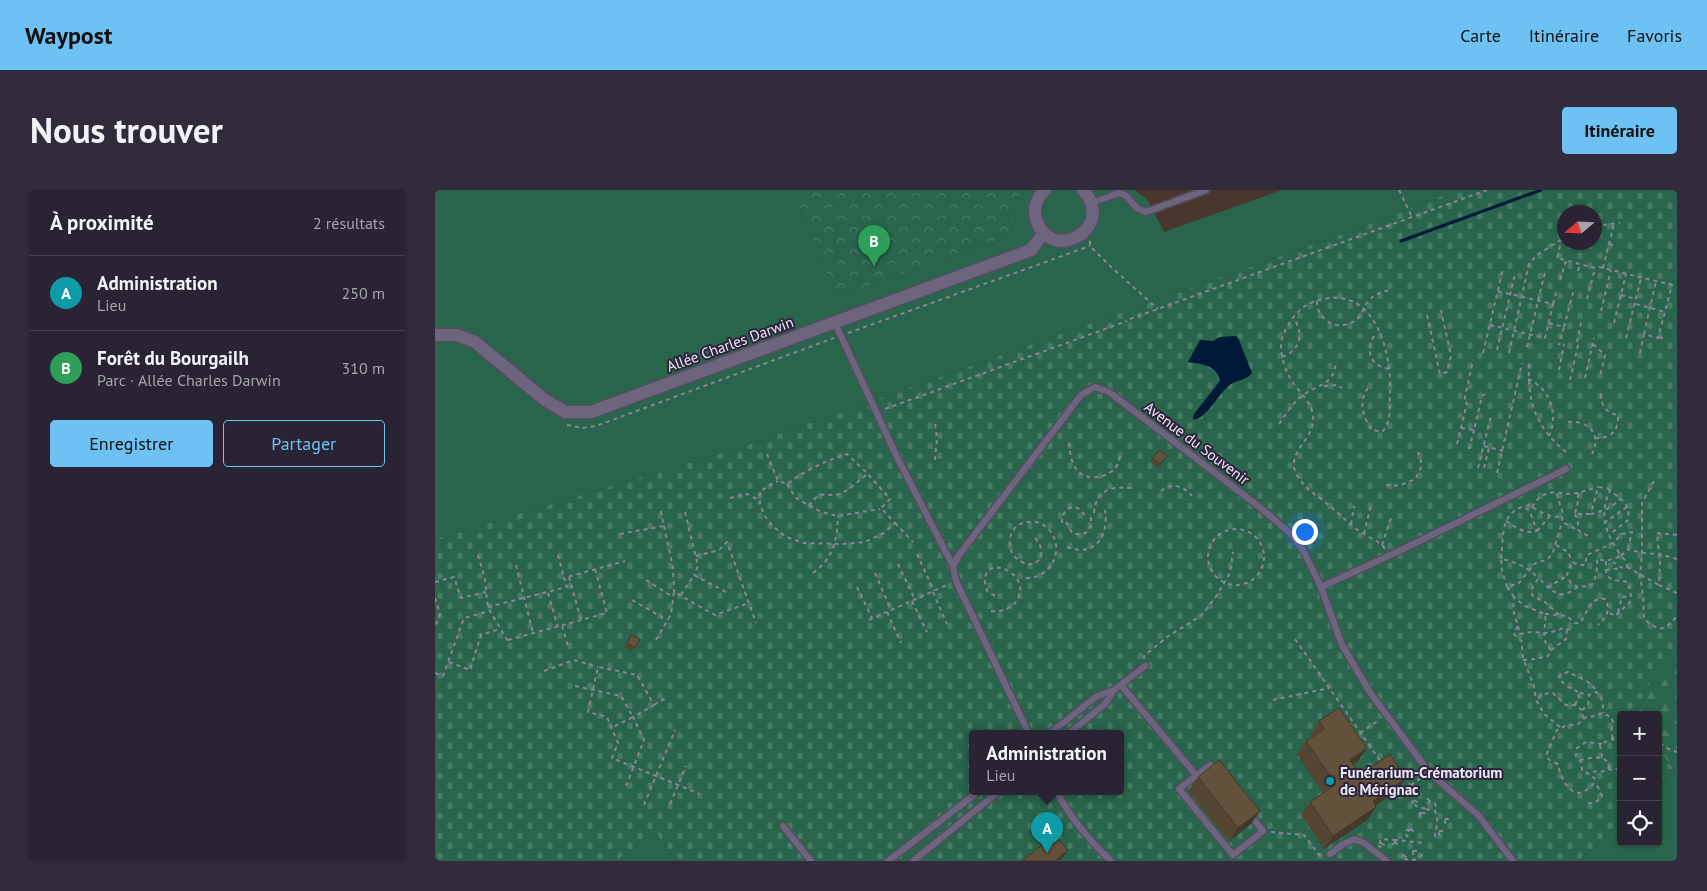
<!DOCTYPE html>
<html lang="fr">
<head>
<meta charset="utf-8">
<style>
	:root { --surface:#292334; --page:#312b3c; --text:#f1f3f6; --muted:#a5a4ac; --line:#45404f; --accent:#6dc2f3 }
	body { margin:0; font-family:"PT Sans",sans-serif; background:var(--page); color:var(--text) }
	.controls { position:absolute; right:15px; bottom:15px; display:grid; overflow:hidden; border-radius:5px; box-shadow:0 1px 4px #0004 }
	.controls button { width:45px; height:45px; display:grid; place-items:center; padding:0; border:0; border-bottom:1px solid var(--line); background:var(--surface); color:var(--text); font:25px sans-serif }
	.compass { position:absolute; left:1122px; top:15px; width:45px; height:45px; border-radius:50%; background:var(--surface); box-shadow:0 1px 4px #0004; rotate:251deg }
	.you { position:absolute; left:869px; top:341px; width:18px; height:18px; margin:-12px; border:4px solid #fff; border-radius:50%; background:#1a73e8; box-shadow:0 0 0 8px #1a73e833 }
	.badge { display:grid; place-items:center; width:32px; height:32px; border-radius:50%; background:var(--accent); color:#fff; font-size:16px; font-weight:700 }
	.pin { position:absolute; translate:-50% -41px; filter:drop-shadow(0 1px 2px #0008) }
	.pin::after { content:''; position:absolute; top:26px; width:18px; height:15px; background:inherit; clip-path:polygon(0 0,100% 0,50% 100%) }
	.popup { position:absolute; left:534px; top:540px; width:155px; height:65px; box-sizing:border-box; display:grid; place-content:center; border-radius:5px; background:var(--surface); filter:drop-shadow(0 1px 4px #0005); font-size:16px; white-space:nowrap; color:var(--muted) }
	.popup b { font-size:19px; color:var(--text) }
	.popup::after { content:''; position:absolute; left:50%; top:100%; margin-left:-10px; border:10px solid transparent; border-top-color:var(--surface) }
	.list { margin:0; padding:0; list-style:none }
	h2 { display:flex; justify-content:space-between; align-items:center; height:65px; margin:0; padding:0 20px; font-size:21px }
	h2 small { font-size:16px; font-weight:400; color:var(--muted) }
	.list li { display:grid; grid-template-columns:32px 1fr auto; gap:15px; align-items:center; box-sizing:border-box; height:75px; padding:0 20px; border-top:1px solid var(--line) }
	.list b { display:block; font-size:19px; white-space:nowrap }
	.list p { margin:0; font-size:16px; white-space:nowrap; color:var(--muted) }
	.list em { font-size:16px; font-style:normal; color:var(--muted) }
	.actions { display:flex; gap:10px; padding:15px 20px }
	.actions a { flex:1; padding:11px 0; border:1px solid var(--accent); border-radius:5px; text-align:center; font-size:18px; color:var(--accent) }
	.actions .main { background:var(--accent); color:#111 }
	.icon { flex:none; width:28px; height:28px; fill:none; stroke:currentColor; stroke-width:2; stroke-linecap:round; stroke-linejoin:round }
	.map { position:relative; flex:none; width:1242px; height:671px; overflow:hidden; border-radius:5px }
	header { display:flex; align-items:center; gap:30px; box-sizing:border-box; height:70px; padding:0 25px; background:var(--accent); color:#111 }
	header strong { font-size:24px }
	nav { display:flex; gap:28px; margin-inline-start:auto; font-size:18px }
	.intro { display:flex; align-items:center; justify-content:space-between; box-sizing:border-box; height:120px; padding:0 30px }
	h1 { margin:0; font-size:35px }
	.button { padding:12px 22px; border-radius:5px; background:var(--accent); color:#111; font-size:18px; font-weight:700 }
	main { display:flex; gap:30px; padding:0 30px }
	aside { flex:1; background:var(--surface); border-radius:5px; box-shadow:0 1px 4px #0004 }
	.map>svg:first-child { display:block }
	.commercial { fill:#49372d }
	.grass { fill:#29654c }
	.forest { fill:url(#forest-firs) }
	.cemetery { fill:url(#cemetery-stones); fill-rule:evenodd }
	.park { fill:url(#park-crowns) }
	.water { fill:#001938 }
	.lines { fill:none; stroke-linecap:round; stroke-linejoin:round }
	.stream { stroke:#001938; stroke-width:3 }
	.service-casing { stroke:#544d61; stroke-width:9 }
	.minor-casing { stroke:#544d61; stroke-width:15 }
	.path { stroke:#8b8497; stroke-width:2; stroke-dasharray:4 4; stroke-linecap:butt }
	.service { stroke:#6d647e; stroke-width:6 }
	.minor { stroke:#6d647e; stroke-width:12 }
	.wall { fill:#554633 }
	.shaded-wall { fill:#453929 }
	.building { fill:#63513b; stroke:#453929 }
	.culture-dot { fill:#0f9aa8; stroke:#2d253c; stroke-width:2 }
	.labels { text-anchor:middle; dominant-baseline:central; stroke-width:4; stroke-linejoin:round; paint-order:stroke }
	.street-label { font-size:15px; fill:#ece7f6; stroke:#2d253c }
	.poi-label { font-size:15px; font-weight:bold; fill:#ece7f6; stroke:#2d253c; text-anchor:start }
</style>
</head>
<body>
<header>
<strong>Waypost</strong>
<nav><a>Carte</a><a>Itinéraire</a><a>Favoris</a></nav>
</header>
<div class="intro"><h1>Nous trouver</h1><a class="button">Itinéraire</a></div>
<main>
<aside>
<h2>À proximité<small>2 résultats</small></h2>
<ul class="list">
<li><span class="badge" style="background:#0f9aa8">A</span><div><b>Administration</b><p>Lieu</p></div><em>250 m</em></li>
<li><span class="badge" style="background:#2e9e5b">B</span><div><b>Forêt du Bourgailh</b><p>Parc · Allée Charles Darwin</p></div><em>310 m</em></li>
</ul>
<div class="actions"><a class="main">Enregistrer</a><a>Partager</a></div>
</aside>
<div class="map">
<svg width="1242" height="671" viewBox="0 0 1242 671">
	<defs>
		<pattern id="forest-firs" width="22" height="20" patternUnits="userSpaceOnUse" patternTransform="scale(1.25)"><rect width="22" height="20" fill="#29654c"/><path d="M5 1l3.5 6h-7zM16 11l3.5 6h-7z" fill="#487b66"/></pattern>
		<pattern id="cemetery-stones" width="16" height="16" patternUnits="userSpaceOnUse" patternTransform="scale(1.25)"><rect width="16" height="16" fill="#29654c"/><path d="M2 7V4a2 2 0 0 1 4 0v3zM10 15v-3a2 2 0 0 1 4 0v3z" fill="#487b66"/></pattern>
		<pattern id="park-crowns" width="20" height="18" patternUnits="userSpaceOnUse" patternTransform="scale(1.25)"><rect width="20" height="18" fill="#29654c"/><path d="M2 6a3 3 0 1 1 6 0M12 15a3 3 0 1 1 6 0" fill="none" stroke="#487b66"/></pattern>
	</defs>
	<rect width="100%" height="100%" fill="#372f46"/>
	<polygon class="commercial" points="699,0 847,0 728,43 712,9"/>
	<g class="grass">
		<polygon points="0,0 358,0 402,107 576,46 580,15 588,0 699,0 712,9 729,42 847,0 1022,0 924,38 313,255 0,349"/>
		<polygon points="1242,581 1242,671 1143,671 1186,632 1186,652 1223,652 1223,598"/>
		<polygon points="220,642 242,671 181,671"/>
	</g>
	<polygon class="forest" points="1242,463 1242,581 1241,582 1223,558 1223,525 1203,525 1211,498 1233,470"/>
	<g class="cemetery">
		<path d="M1022,0H1242V463L1233,471L1211,498L1203,525H1186V632L1143,671H242L220,642L181,671H0V349L313,255L924,38ZM1130,22H1160V52H1130ZM538,544H686V602H538Z"/>
		<polygon points="1223,558 1241,582 1223,598"/>
	</g>
	<polygon class="park" points="358,0 588,0 580,15 576,46 402,107"/>
	<path class="water" d="M801,146L804,150L817,183C810,191 804,189 796,194C784,202 774,226 759,230L758,228L759,224L785,191C782,175 767,174 753,172L765,150L778,151L785,147Z"/>
	<g class="lines">
		<polyline class="stream" points="966,51 1106,0"/>
		<defs>
			<g id="service">
				<polyline points="656,13 684,3 690,5 702,18 711,22 771,0"/>
				<polyline points="400,133 462,267 518,376"/>
				<polyline points="886,397 962,362 1131,279"/>
				<polyline points="686,495 761,585"/>
				<polyline points="594,544 521,391 518,376 524,365 646,205 660,197 674,202 720,237 827,319 856,344 868,360 886,397 907,455 936,504 994,582 1044,626 1078,671"/>
				<polyline points="614,544 662,506 679,500 710,476"/>
				<polyline points="633,544 670,514 679,500"/>
				<polygon points="775,575 828,641 798,665 744,599"/>
				<path d="M622,602C636,629 654,650 676,671"/>
				<polyline points="348,636 376,671"/>
				<polyline points="895,664 907,655 919,649 929,653 952,671"/>
				<polyline points="453,671 543,602"/>
				<polyline points="478,671 563,602"/>
			</g>
			<g id="minor">
				<path d="M610,0C602,7 598,18 601,28C613,76 683,39 648,0"/>
				<polyline points="0,145 22,145 40,152 110,210 130,222 156,222 596,60 609,43"/>
			</g>
		</defs>
		<use href="#service" class="service-casing"/>
		<use href="#minor" class="minor-casing"/>
		<g class="path">
			<polyline points="964,0 977,27"/>
			<polyline points="1160,36 1185,33"/>
			<polyline points="1127,48 1122,68 1160,78 1164,77 1237,95 1223,148 1209,144 1204,167"/>
			<polyline points="655,51 655,56 675,76 723,119"/>
			<polyline points="1160,51 1163,36"/>
			<polyline points="1174,54 1181,56"/>
			<polyline points="1168,78 1179,34"/>
			<polyline points="1143,81 1145,74"/>
			<polyline points="1125,90 1131,71"/>
			<polyline points="1186,105 1201,109"/>
			<polyline points="1152,109 1160,78"/>
			<path d="M882,111C882,120 885,125 892,131C901,138 916,136 924,127C928,123 928,117 932,113C937,105 947,101 956,100"/>
			<polyline points="1118,114 1122,99"/>
			<polyline points="1201,114 1230,122"/>
			<polyline points="1166,121 1176,80"/>
			<polyline points="992,125 1005,184 1012,182 1016,166 1006,120"/>
			<polyline points="695,129 1052,0"/>
			<polyline points="1114,133 1129,137 1124,155"/>
			<polyline points="1179,133 1191,84"/>
			<polyline points="1055,135 1110,148 1118,114 1062,101"/>
			<polyline points="1129,137 1139,99"/>
			<polyline points="413,143 655,56"/>
			<polyline points="1209,144 1221,91"/>
			<path d="M939,146C930,163 936,176 955,179"/>
			<polyline points="1224,147 1230,149"/>
			<polyline points="1191,148 1206,88"/>
			<polyline points="1142,152 1147,128"/>
			<polyline points="1158,154 1170,165 1165,187"/>
			<polyline points="1092,157 1110,82"/>
			<polyline points="1062,160 1080,84"/>
			<polyline points="1048,163 1068,79"/>
			<polyline points="1074,163 1094,74 1102,65 1130,47"/>
			<path d="M847,167C865,161 870,142 858,128"/>
			<path d="M1094,174C1092,211 1101,238 1131,262"/>
			<polyline points="1124,180 1129,154"/>
			<polyline points="1150,188 1159,148"/>
			<path d="M1093,189C1115,198 1124,225 1114,246"/>
			<polyline points="1135,190 1144,151"/>
			<polyline points="889,196 902,195 907,198"/>
			<path d="M933,198C923,211 928,228 937,240L947,242C957,232 954,217 955,203C957,164 941,98 889,109C875,112 868,115 858,128C853,135 846,146 846,155C846,169 851,183 859,194C866,204 877,213 878,226C881,248 853,260 860,281C861,286 867,292 870,296C876,303 885,307 891,313C903,322 913,334 926,342C934,348 945,351 950,359"/>
			<polyline points="450,219 692,131"/>
			<path d="M1133,232C1154,230 1167,245 1157,264"/>
			<path d="M844,234C851,224 857,214 867,206C883,193 899,197 901,171"/>
			<polyline points="132,235 147,238 161,236 399,148"/>
			<polyline points="1026,238 1039,240 1047,206 1050,204"/>
			<path d="M1160,248C1176,249 1184,240 1183,225C1170,223 1165,214 1166,201"/>
			<path d="M634,253C635,262 636,273 642,280C651,292 673,288 681,277C684,273 685,267 686,262"/>
			<polyline points="1022,254 1032,213 1029,212 1038,170"/>
			<polyline points="1049,256 1068,261"/>
			<polyline points="1034,259 1039,240"/>
			<path d="M332,264L343,291L352,294C371,280 390,271 412,264L432,283L455,309L446,318L460,333L449,343L430,352L407,354L369,353L351,347L338,336L329,325L325,314V301L343,291"/>
			<polyline points="500,270 502,248 500,233"/>
			<polyline points="1043,278 1056,226"/>
			<polyline points="1049,278 1054,258"/>
			<polyline points="1062,283 1087,173"/>
			<path d="M1219,291L1207,313V363L1205,386L1208,405L1209,429C1225,442 1228,442 1242,426"/>
			<polyline points="352,294 361,308 386,322 403,326 445,319"/>
			<path d="M951,295C962,297 971,294 981,288L987,275L983,262"/>
			<path d="M1175,300L1172,298L1163,297L1156,324C1168,321 1177,318 1185,309"/>
			<path d="M726,301C736,292 749,296 757,306"/>
			<polyline points="1143,303 1130,304 1121,302 1128,324 1127,332 1143,340"/>
			<polyline points="295,308 312,304 320,308 325,314"/>
			<path d="M374,316C387,295 394,311 409,302C417,297 425,290 432,284"/>
			<path d="M1097,317C1103,307 1108,303 1121,302"/>
			<polyline points="250,322 263,376 259,385"/>
			<path d="M659,323C661,300 676,296 696,298"/>
			<polyline points="1140,324 1143,331 1143,340 1156,348"/>
			<polyline points="1155,324 1140,324 1143,311 1143,303 1163,297"/>
			<path d="M1071,331C1081,337 1090,345 1102,341L1095,322L1089,316"/>
			<path d="M631,332L637,343C652,348 659,338 655,324"/>
			<polyline points="460,333 478,352"/>
			<path d="M627,333C626,318 642,310 650,326"/>
			<polyline points="1169,333 1193,316"/>
			<polyline points="916,334 919,316"/>
			<polyline points="229,336 238,378 239,402"/>
			<circle cx="801" cy="367" r="28"/>
			<polyline points="1102,341 1115,326"/>
			<polyline points="185,344 229,336 225,318"/>
			<polyline points="929,344 936,315"/>
			<polyline points="1242,345 1222,343 1224,364 1242,369"/>
			<polyline points="947,355 956,328"/>
			<polyline points="1121,355 1133,362 1137,372"/>
			<path d="M632,357C660,368 674,346 670,320"/>
			<polyline points="1193,359 1197,342 1187,344 1178,353 1186,366 1193,359 1207,363 1224,364 1225,373 1224,395 1242,403"/>
			<polyline points="482,364 499,401"/>
			<polyline points="43,365 50,389 52,412 55,421 74,453"/>
			<polyline points="123,365 129,388"/>
			<polyline points="261,366 284,360 292,352 321,433"/>
			<path d="M1066,369C1069,345 1064,320 1095,315C1105,323 1115,327 1128,327"/>
			<path d="M1171,371C1169,392 1177,389 1193,392L1196,406L1195,412L1180,426L1173,422"/>
			<polyline points="463,374 480,410"/>
			<polyline points="81,375 98,443"/>
			<polyline points="1192,377 1224,395"/>
			<polyline points="1171,380 1186,378"/>
			<path d="M378,383C399,367 402,351 403,326"/>
			<polyline points="440,383 456,420"/>
			<polyline points="134,387 146,430"/>
			<path d="M591,388C621,388 633,350 607,334C604,332 600,332 596,332C571,331 568,364 587,372C603,380 614,363 600,348"/>
			<polyline points="211,390 238,407"/>
			<polyline points="0,392 19,387 26,408 51,402"/>
			<polyline points="422,397 437,428"/>
			<path d="M1072,397L1067,381L1066,369C1080,371 1093,378 1104,388"/>
			<path d="M1143,397L1136,393L1132,385L1137,372L1143,375H1150L1152,365L1178,353C1168,335 1166,320 1175,300C1186,310 1196,313 1193,330L1174,345"/>
			<path d="M1113,398C1119,392 1126,391 1132,385"/>
			<polyline points="498,402 512,434"/>
			<polyline points="113,403 123,437"/>
			<polyline points="246,405 259,385 291,402"/>
			<polyline points="1079,407 1072,397 1084,393 1099,374 1113,369 1118,362 1127,332"/>
			<polyline points="0,408 5,424 0,437"/>
			<polyline points="197,410 232,430"/>
			<polyline points="477,411 492,442"/>
			<polyline points="53,417 132,397 129,388 190,371"/>
			<path d="M556,421C565,422 573,420 580,413C604,383 538,357 552,401L560,406"/>
			<polyline points="452,422 466,453"/>
			<polyline points="1183,422 1187,407 1196,406"/>
			<path d="M1110,424L1132,426L1140,433H1145C1153,422 1155,406 1171,409C1175,421 1172,427 1163,435"/>
			<path d="M1124,425L1110,412L1099,407L1096,403L1098,396L1104,388C1110,395 1120,406 1130,404C1135,403 1139,398 1144,397C1148,396 1153,397 1156,395C1161,393 1163,374 1162,369L1171,371L1186,366L1191,371L1192,377L1189,379L1175,370"/>
			<polyline points="434,430 514,394"/>
			<polyline points="127,436 134,459"/>
			<polyline points="1083,436 1085,444 1096,442 1114,443 1128,438 1136,440"/>
			<polyline points="860,449 946,572"/>
			<polyline points="73,450 172,423 160,379"/>
			<polyline points="221,450 236,424 239,402 280,425 314,413"/>
			<polyline points="1116,460 1131,449 1132,439"/>
			<polyline points="709,469 709,466 732,447 767,425 782,405 795,383 798,362"/>
			<path d="M1088,470L1099,469L1113,466L1116,460C1104,449 1112,438 1110,424L1090,416L1079,407L1078,420L1083,436L1079,444L1087,452C1087,458 1087,465 1089,471L1099,496L1101,510"/>
			<polyline points="14,472 35,480 46,445 65,439"/>
			<polyline points="109,481 139,470 163,477"/>
			<polyline points="0,483 8,486 29,428 55,421"/>
			<polyline points="140,496 186,506 198,527 176,538"/>
			<path d="M1143,502C1136,498 1125,494 1124,486L1133,482C1142,487 1158,491 1161,502"/>
			<polyline points="838,510 894,498"/>
			<polyline points="219,515 231,508"/>
			<polyline points="1140,515 1144,507 1143,502 1153,505"/>
			<path d="M1148,528L1147,520L1153,515L1154,505L1161,502C1168,507 1168,514 1168,523"/>
			<polyline points="1125,537 1109,524 1101,510 1107,504 1118,503 1131,515 1140,515 1147,520"/>
			<polyline points="925,543 944,530"/>
			<polyline points="1225,553 1235,560 1242,562"/>
			<path d="M1167,554L1151,552L1142,558L1141,566L1147,573V581L1156,585L1160,589C1159,594 1157,596 1153,599C1136,612 1125,587 1123,574C1106,568 1112,564 1117,552C1119,548 1119,544 1122,540L1130,536L1143,534L1151,527H1155L1168,523L1176,527L1178,532L1176,542L1178,549"/>
			<polyline points="1167,567 1165,556 1170,552 1178,549 1186,552"/>
			<path d="M1145,570C1156,568 1172,563 1174,577C1168,586 1161,578 1153,584"/>
			<polyline points="1173,579 1178,580 1186,577"/>
			<path d="M191,596L209,550L198,527L219,515L202,485L163,477L153,522L172,527L183,553L177,568C206,580 235,591 264,604"/>
			<polyline points="963,597 967,603"/>
			<polyline points="963,605 987,587"/>
			<polygon points="979,610 982,612 980,614 977,612"/>
			<polyline points="995,611 993,609 991,611 993,613 995,611 999,612 1001,616 1000,621"/>
			<path d="M1153,613C1160,614 1163,611 1167,606L1163,597L1159,593"/>
			<polyline points="235,614 251,576"/>
			<polyline points="980,614 981,616 991,619 989,624"/>
			<polyline points="209,615 240,540"/>
			<path d="M991,619L1000,621C1005,633 1000,637 1000,648"/>
			<rect x="985" y="623" width="3" height="3"/>
			<polygon points="1010,629 1013,629 1013,632 1010,633"/>
			<polygon points="976,639 978,641 976,643 974,641"/>
			<polyline points="975,640 972,640 970,643 975,650"/>
			<polygon points="1004,641 1007,641 1007,644 1004,645"/>
			<polyline points="836,642 869,645 885,666 888,666"/>
			<polyline points="960,652 961,650 989,653"/>
			<polygon points="960,652 962,654 960,656 958,654"/>
			<polygon points="946,653 949,655 947,658 944,656"/>
			<polyline points="945,654 945,651 947,649 961,650"/>
			<rect x="978" y="661" width="3" height="3"/>
			<polygon points="968,665 971,667 969,669 967,667"/>
			<polyline points="969,669 979,670 990,663"/>
		</g>
		<use href="#service" class="service"/>
		<use href="#minor" class="minor"/>
	</g>
	<g class="wall">
		<polygon points="724,260 732,266 723,278 715,271"/>
		<polygon points="196,445 200,458 198,461 189,457"/>
		<polygon points="884,531 932,558 923,571 918,575 925,585 971,588 962,601 941,616 941,617 932,630 889,659 866,625 875,612 888,603 862,564 871,551 877,547 875,545"/>
		<polygon points="763,587 825,621 816,634 794,651 753,601"/>
	</g>
	<g class="shaded-wall">
		<polygon points="932,558 923,571 906,583 915,570"/>
		<polygon points="971,588 962,601 928,624 938,611"/>
		<polygon points="941,617 932,630 889,659 898,646"/>
		<polygon points="825,621 816,634 794,651 803,638"/>
		<polygon points="633,660 626,670 620,671"/>
	</g>
	<g class="building">
		<polygon points="724,260 732,266 725,274 717,268"/>
		<polygon points="196,445 205,449 200,458 192,453"/>
		<polygon points="904,518 932,558 915,570 925,585 955,564 971,588 938,611 941,617 898,646 875,612 901,594 871,551 889,539 884,531"/>
		<polygon points="784,570 825,621 803,638 763,587"/>
		<polygon points="620,645 633,660 620,671 587,671"/>
	</g>
	<circle class="culture-dot" cx="895" cy="591" r="5"/>
	<g class="labels">
		<g class="street-label">
			<text transform="translate(295 154) rotate(-20)">Allée Charles Darwin</text>
			<text transform="translate(762 253) rotate(37)">Avenue du Souvenir</text>
		</g>
		<g class="poi-label">
			<text x="905" y="582">Funérarium-Crématorium<tspan x="905" dy="17">de Mérignac</tspan></text>
		</g>
	</g>
</svg>
<div class="controls">
<button>+</button>
<button>−</button>
<button><svg class="icon" aria-label="locate" viewBox="0 0 24 24"><circle cx="12" cy="12" r="6"/><path d="M12 2v4M12 18v4M2 12h4M18 12h4"/></svg></button>
</div>
<svg class="compass" viewBox="-18 -18 36 36"><path d="M0-13l5 13h-10z" fill="#e53935"/><path d="M0 13l5-13h-10z" fill="#a5a4ac"/></svg>
<div class="you"></div>
<div class="pin badge" style="left:612px;top:663px;background:#0f9aa8">A</div>
<div class="popup"><b>Administration</b>Lieu</div>
<div class="pin badge" style="left:439px;top:76px;background:#2e9e5b">B</div>
</div>
</main>
</body>
</html>
